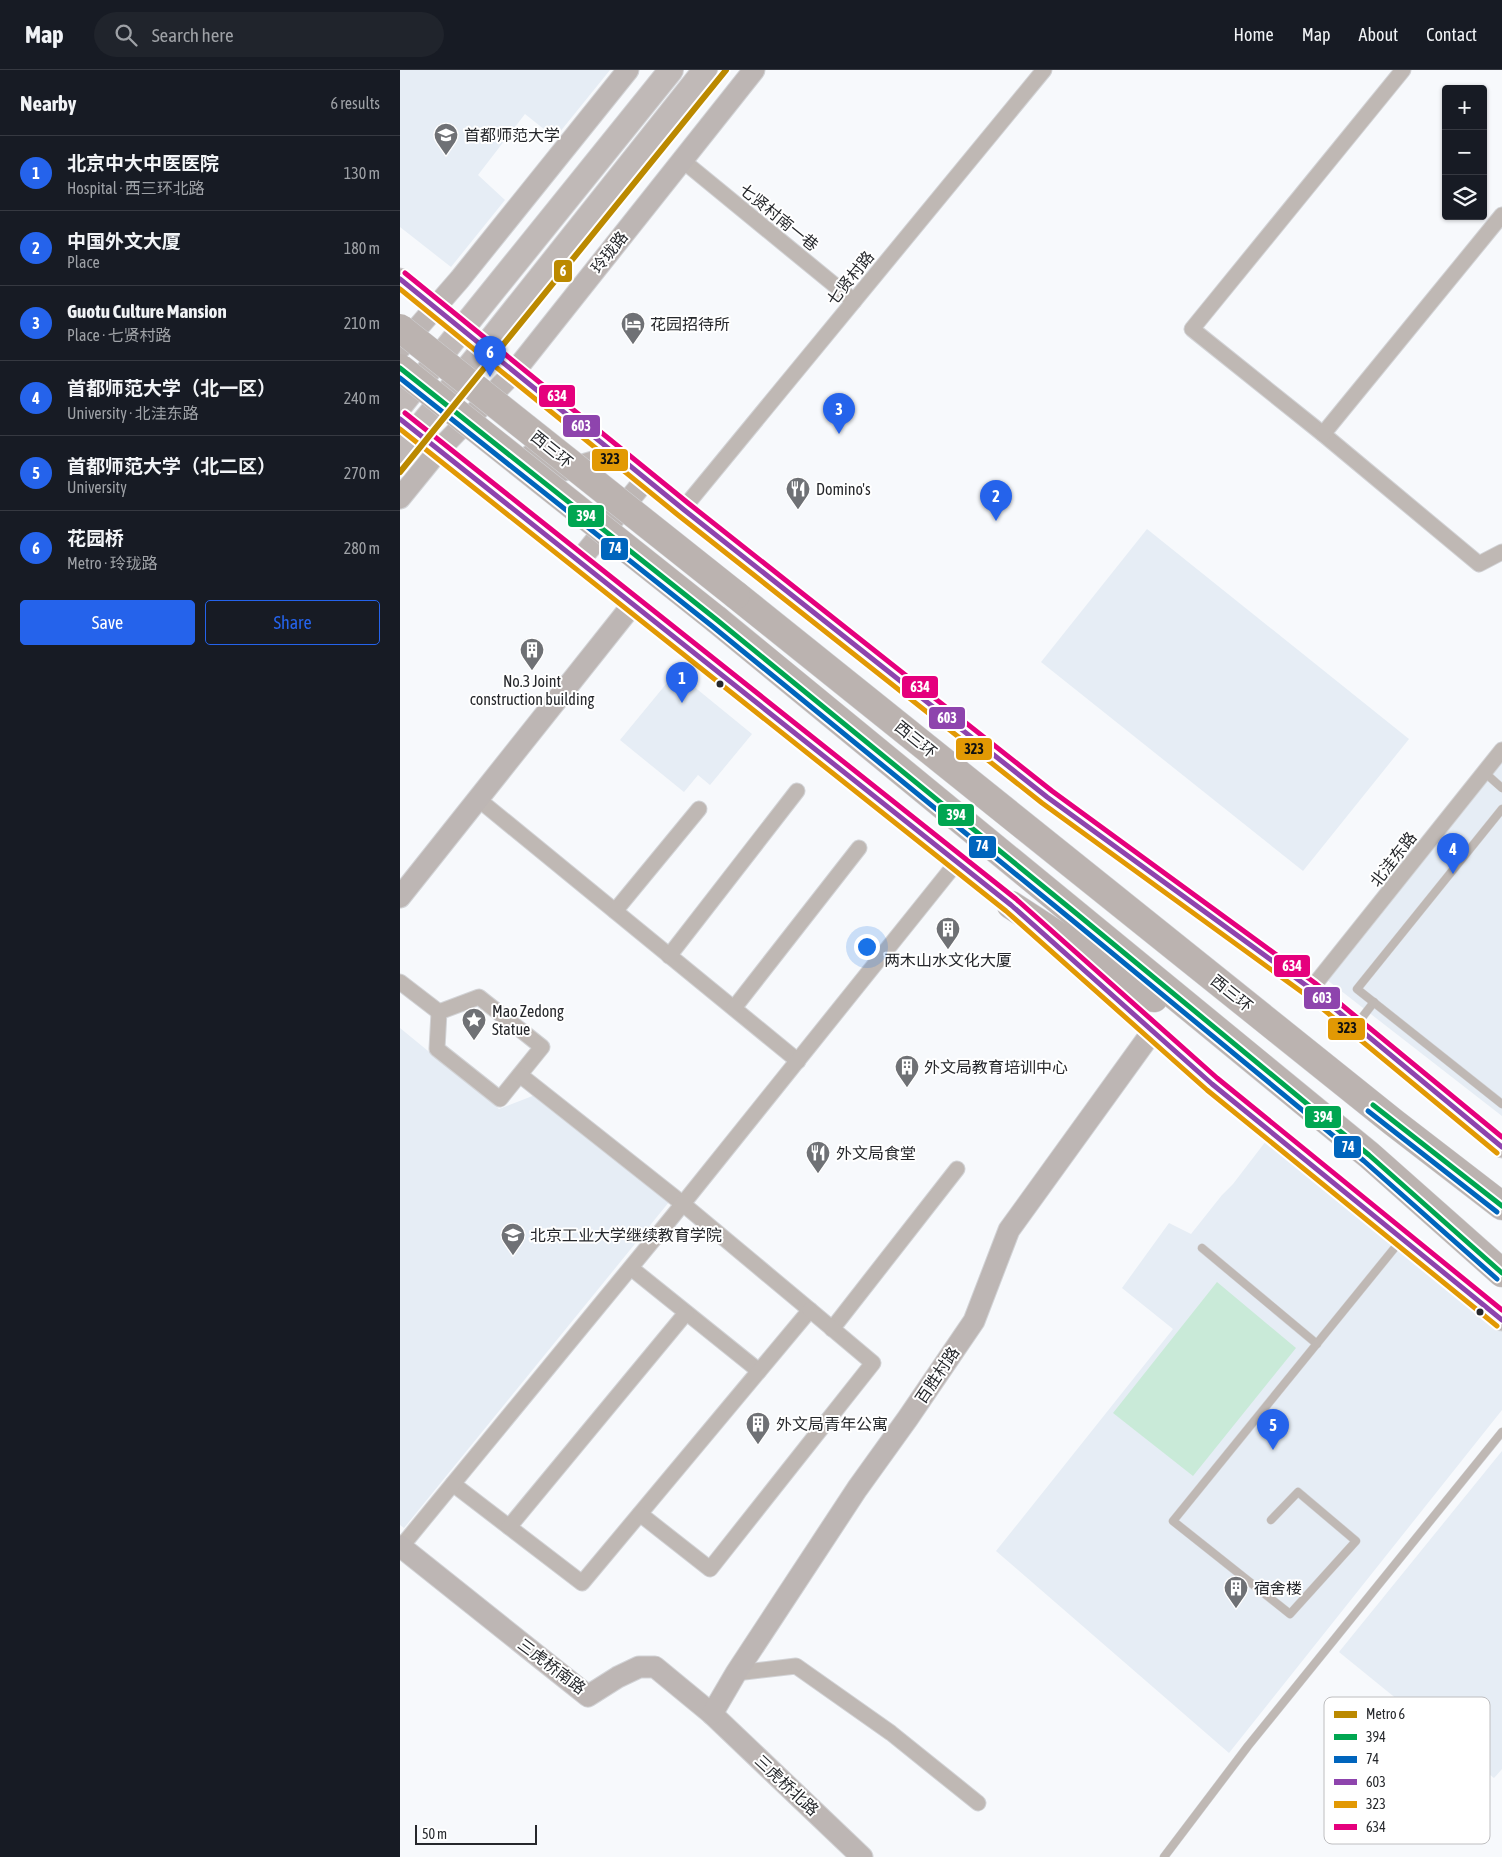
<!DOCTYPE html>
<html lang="en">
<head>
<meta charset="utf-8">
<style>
	:root { --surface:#171b24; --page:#20242c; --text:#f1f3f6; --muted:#9ea1a6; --line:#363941; --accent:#2563eb }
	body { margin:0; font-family:"Asap Condensed","Noto Sans SC",sans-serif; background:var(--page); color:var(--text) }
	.controls { position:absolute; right:15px; top:15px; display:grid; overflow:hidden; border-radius:5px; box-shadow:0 1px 4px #0004 }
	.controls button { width:45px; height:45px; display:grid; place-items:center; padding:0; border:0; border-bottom:1px solid var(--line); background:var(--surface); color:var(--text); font:25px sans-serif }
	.scale { position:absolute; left:15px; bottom:12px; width:122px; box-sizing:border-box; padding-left:5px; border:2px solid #26282c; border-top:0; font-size:14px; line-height:18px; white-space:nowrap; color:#26282c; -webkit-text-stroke:4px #fff; paint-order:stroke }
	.you { position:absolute; left:466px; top:876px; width:18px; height:18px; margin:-12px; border:4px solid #fff; border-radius:50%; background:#1a73e8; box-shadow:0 0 0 8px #1a73e833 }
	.badge { display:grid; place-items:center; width:32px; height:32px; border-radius:50%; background:var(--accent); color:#fff; font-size:16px; font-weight:700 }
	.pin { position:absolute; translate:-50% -41px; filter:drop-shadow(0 1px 2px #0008) }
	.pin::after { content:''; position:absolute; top:26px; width:18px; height:15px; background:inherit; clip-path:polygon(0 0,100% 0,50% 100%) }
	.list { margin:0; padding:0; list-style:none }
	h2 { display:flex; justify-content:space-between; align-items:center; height:65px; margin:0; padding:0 20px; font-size:21px }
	h2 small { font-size:16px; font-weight:400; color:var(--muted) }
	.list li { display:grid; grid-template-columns:32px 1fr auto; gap:15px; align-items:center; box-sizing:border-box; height:75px; padding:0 20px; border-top:1px solid var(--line) }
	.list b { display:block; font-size:19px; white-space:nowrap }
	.list p { margin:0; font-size:16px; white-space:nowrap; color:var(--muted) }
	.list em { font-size:16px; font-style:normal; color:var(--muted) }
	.actions { display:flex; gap:10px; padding:15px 20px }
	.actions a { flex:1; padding:11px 0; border:1px solid var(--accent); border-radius:5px; text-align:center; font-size:18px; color:var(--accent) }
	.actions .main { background:var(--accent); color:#fff }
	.icon { flex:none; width:28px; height:28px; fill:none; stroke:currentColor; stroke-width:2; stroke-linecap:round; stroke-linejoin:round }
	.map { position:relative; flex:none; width:1102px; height:1787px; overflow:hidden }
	header { display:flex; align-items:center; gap:30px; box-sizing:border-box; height:70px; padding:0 25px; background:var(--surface); border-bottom:1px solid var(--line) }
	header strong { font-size:24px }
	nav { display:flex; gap:28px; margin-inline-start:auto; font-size:18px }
	.search { width:350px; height:45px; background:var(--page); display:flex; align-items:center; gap:12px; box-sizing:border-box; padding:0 18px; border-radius:28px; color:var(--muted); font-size:19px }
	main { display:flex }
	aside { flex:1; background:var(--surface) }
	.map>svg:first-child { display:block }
	.built { fill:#e6edf5 }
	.grass { fill:#c9ead8 }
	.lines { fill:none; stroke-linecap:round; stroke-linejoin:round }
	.lane-casing { stroke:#d2d3d6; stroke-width:9 }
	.street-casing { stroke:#d2d3d6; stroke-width:17 }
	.secondary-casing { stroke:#d2d3d6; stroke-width:23 }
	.primary-casing { stroke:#d2d3d6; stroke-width:26 }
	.highway-casing { stroke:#d2d3d6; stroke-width:29 }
	.lane { stroke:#bfb8b4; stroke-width:8 }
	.street { stroke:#bfb8b4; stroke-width:15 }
	.secondary { stroke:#bdb6b4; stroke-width:21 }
	.primary { stroke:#c0b9b7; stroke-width:24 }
	.highway { stroke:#bbb3b0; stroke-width:28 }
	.highway-bridge-casing { stroke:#d2d3d6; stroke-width:29; stroke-linecap:butt }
	.highway-bridge { stroke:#bbb3b0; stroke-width:28 }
	.bus-1-casing { stroke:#fff; stroke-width:9 }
	.bus-2-casing { stroke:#fff; stroke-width:9 }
	.bus-3-casing { stroke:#fff; stroke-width:9 }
	.bus-4-casing { stroke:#fff; stroke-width:9 }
	.bus-5-casing { stroke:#fff; stroke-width:9 }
	.bus-1 { stroke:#00a651; stroke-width:5 }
	.bus-2 { stroke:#0065bd; stroke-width:5 }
	.bus-3 { stroke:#8e44ad; stroke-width:5 }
	.bus-4 { stroke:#e29904; stroke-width:5 }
	.bus-5 { stroke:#e5007d; stroke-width:5 }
	.metro-1-casing { stroke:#fff; stroke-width:10 }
	.metro-1 { stroke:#bb8900; stroke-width:6 }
	.bus-dot { fill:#26282c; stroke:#fff; stroke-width:2 }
	.labels { text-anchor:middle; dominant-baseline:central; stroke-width:4; stroke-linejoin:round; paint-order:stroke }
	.poi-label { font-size:16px; fill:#26282c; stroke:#fff; text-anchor:start }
	.street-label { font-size:16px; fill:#26282c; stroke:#fff }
	.key { fill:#fff; stroke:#bebec0; stroke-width:1 }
	.key-label { font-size:14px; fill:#26282c }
	.line-badge { stroke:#fff; stroke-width:2 }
	.badge-label { font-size:14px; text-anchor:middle; font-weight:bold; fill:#fff }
	.pale-badge-label { font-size:14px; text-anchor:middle; font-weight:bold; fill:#111 }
</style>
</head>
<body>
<header>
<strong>Map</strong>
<div class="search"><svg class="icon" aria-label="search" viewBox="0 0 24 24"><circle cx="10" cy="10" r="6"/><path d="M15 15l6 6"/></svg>Search here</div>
<nav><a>Home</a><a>Map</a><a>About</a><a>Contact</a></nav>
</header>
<main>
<aside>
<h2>Nearby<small>6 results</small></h2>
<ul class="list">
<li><span class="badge">1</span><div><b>北京中大中医医院</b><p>Hospital · 西三环北路</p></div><em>130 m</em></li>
<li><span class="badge">2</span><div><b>中国外文大厦</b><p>Place</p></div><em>180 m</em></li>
<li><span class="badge">3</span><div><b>Guotu Culture Mansion</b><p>Place · 七贤村路</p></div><em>210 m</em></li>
<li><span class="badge">4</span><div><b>首都师范大学（北一区）</b><p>University · 北洼东路</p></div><em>240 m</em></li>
<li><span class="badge">5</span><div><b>首都师范大学（北二区）</b><p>University</p></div><em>270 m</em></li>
<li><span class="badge">6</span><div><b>花园桥</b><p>Metro · 玲珑路</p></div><em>280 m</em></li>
</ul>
<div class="actions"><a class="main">Save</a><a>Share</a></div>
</aside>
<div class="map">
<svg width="1102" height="1787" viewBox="0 0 1102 1787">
	<rect width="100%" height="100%" fill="#f7f9fc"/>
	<g class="built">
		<polygon points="0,0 210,0 155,68 125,44 78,105 105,130 51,197 0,157"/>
		<polygon points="747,459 1009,669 903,801 641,592"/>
		<polygon points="276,602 352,664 310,715 298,705 284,722 220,670"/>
		<polygon points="1102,680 1102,1046 922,906"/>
		<polygon points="0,958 99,1039 135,1025 269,1132 4,1458 0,1455"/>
		<polygon points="869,1067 1102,1252 1102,1340 829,1683 596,1481 773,1259 722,1218 769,1153 791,1164 822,1125 833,1114"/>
		<polygon points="1102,1381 1102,1699 1094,1708 939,1582"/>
	</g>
	<polygon class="grass" points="817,1212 896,1278 793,1406 713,1343"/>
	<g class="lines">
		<defs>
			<g id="lane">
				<polyline points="1084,702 1102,718"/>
				<polyline points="1102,739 957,919 1102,1034"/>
				<polyline points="957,954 974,932"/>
				<polyline points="802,1178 917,1274"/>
				<polyline points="871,1450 898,1422 956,1471 890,1544 773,1451 1001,1170"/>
				<polyline points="764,1787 848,1676 1102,1362"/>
			</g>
			<g id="street">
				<polyline points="1003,0 792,259 923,364 1079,494 1102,482"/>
				<polyline points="282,90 454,231"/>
				<polyline points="923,364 1102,145"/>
				<polyline points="283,439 644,0"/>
				<polyline points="78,729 398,991"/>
				<polyline points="215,841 299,739"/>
				<polyline points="269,886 397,721"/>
				<polyline points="0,912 39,942"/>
				<polyline points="911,919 1102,680"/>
				<polygon points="79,927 142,977 100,1029 37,979 39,942"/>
				<polyline points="334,938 459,778"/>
				<polyline points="231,1198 359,1301"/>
				<polyline points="432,1259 557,1099"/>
				<polyline points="53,1414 182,1513 410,1240 283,1134 120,1005"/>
				<polyline points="240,1444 310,1499 473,1293 410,1240"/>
				<polyline points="109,1457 286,1243"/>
				<polyline points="1,1477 273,1146 557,792"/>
				<polyline points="336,1603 396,1596 491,1663 578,1733"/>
			</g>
			<g id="secondary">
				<polyline points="0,209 283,439 647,727 911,919 1102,1077"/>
				<polyline points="0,278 60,209 228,0"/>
				<polyline points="0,349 622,844"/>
				<polyline points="131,385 154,403 217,385"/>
				<polyline points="0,428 39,380 115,301 354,0"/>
				<polyline points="179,491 246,409"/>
				<polyline points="0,827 233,534"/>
				<polyline points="655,875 812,1014 1102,1250"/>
				<polyline points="0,1476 188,1626 218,1607 239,1597 255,1597 312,1644 462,1787"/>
				<polyline points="312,1644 336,1603 457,1419 508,1348 574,1251 609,1160 752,962"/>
			</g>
			<g id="primary">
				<polyline points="0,336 271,0"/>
				<polyline points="0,381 85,277 305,0"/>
			</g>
			<g id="highway">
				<polyline points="336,525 993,1052 1102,1136"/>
				<polyline points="317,550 969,1085 1102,1203"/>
				<polyline points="611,835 754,928"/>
			</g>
		</defs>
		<use href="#lane" class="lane-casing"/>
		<use href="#street" class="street-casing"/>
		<use href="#secondary" class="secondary-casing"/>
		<use href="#primary" class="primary-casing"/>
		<use href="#highway" class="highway-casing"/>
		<use href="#lane" class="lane"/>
		<use href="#street" class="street"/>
		<use href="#secondary" class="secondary"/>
		<use href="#primary" class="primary"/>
		<use href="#highway" class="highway"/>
		<defs>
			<g id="highway-bridge">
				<polyline points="0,258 336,525"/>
				<polyline points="0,298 317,550"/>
			</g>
		</defs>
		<use href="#highway-bridge" class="highway-bridge-casing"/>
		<use href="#highway-bridge" class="highway-bridge"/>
		<defs>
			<g id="bus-1">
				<polyline points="0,298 317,550 677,844 969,1085 1102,1203"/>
				<polyline points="973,1035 1102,1136"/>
			</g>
			<g id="bus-2">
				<polyline points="0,308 312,556 672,850 964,1091 1097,1209"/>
				<polyline points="968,1041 1097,1142"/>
			</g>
			<g id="bus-3">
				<polyline points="0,209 283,439 647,727 911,919 1102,1077"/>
				<polyline points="0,349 611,835 812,1014 1102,1250"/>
			</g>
			<g id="bus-4">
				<polyline points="0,219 278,445 642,733 906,925 1097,1083"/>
				<polyline points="0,359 606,841 807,1020 1097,1256"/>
			</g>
			<g id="bus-5">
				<polyline points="5,203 288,433 652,721 915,913 1102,1067"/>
				<polyline points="5,343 616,829 817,1008 1102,1240"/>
			</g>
		</defs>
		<use href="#bus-1" class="bus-1-casing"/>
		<use href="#bus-2" class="bus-2-casing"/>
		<use href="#bus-3" class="bus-3-casing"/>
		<use href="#bus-4" class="bus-4-casing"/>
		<use href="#bus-5" class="bus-5-casing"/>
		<use href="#bus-1" class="bus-1"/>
		<use href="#bus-2" class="bus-2"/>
		<use href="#bus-3" class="bus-3"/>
		<use href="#bus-4" class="bus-4"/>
		<use href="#bus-5" class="bus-5"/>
		<defs>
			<polyline id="metro-1" points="0,402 326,0"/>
		</defs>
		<use href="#metro-1" class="metro-1-casing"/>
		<use href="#metro-1" class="metro-1"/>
	</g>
	<defs>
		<symbol id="university-pin" viewBox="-11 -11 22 30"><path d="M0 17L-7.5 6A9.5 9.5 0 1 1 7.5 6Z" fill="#6f7175" stroke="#fff"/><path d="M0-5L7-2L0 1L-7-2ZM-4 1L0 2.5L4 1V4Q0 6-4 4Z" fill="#fff"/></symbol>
		<symbol id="hotel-pin" viewBox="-11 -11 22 30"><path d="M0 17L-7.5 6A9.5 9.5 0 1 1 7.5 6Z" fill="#6f7175" stroke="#fff"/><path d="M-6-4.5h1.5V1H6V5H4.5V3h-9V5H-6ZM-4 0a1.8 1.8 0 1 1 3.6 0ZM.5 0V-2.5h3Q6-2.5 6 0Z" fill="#fff"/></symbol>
		<symbol id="restaurant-pin" viewBox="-11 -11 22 30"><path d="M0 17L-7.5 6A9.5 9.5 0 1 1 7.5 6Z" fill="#6f7175" stroke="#fff"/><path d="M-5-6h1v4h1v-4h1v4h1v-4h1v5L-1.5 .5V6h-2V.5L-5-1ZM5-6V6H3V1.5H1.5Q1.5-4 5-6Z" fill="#fff"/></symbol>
		<symbol id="building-pin" viewBox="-11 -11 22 30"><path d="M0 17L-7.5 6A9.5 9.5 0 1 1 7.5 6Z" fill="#6f7175" stroke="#fff"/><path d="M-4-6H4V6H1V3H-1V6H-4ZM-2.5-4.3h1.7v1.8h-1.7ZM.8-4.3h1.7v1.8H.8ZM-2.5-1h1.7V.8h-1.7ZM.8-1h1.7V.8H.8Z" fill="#fff"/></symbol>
		<symbol id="sight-pin" viewBox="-11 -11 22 30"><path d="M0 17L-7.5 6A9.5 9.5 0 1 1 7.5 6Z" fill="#6f7175" stroke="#fff"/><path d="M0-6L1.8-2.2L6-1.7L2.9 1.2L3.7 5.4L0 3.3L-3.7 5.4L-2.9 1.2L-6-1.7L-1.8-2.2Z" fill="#fff"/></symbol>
	</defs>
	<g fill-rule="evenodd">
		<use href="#university-pin" x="32" y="51" width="28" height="38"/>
		<use href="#hotel-pin" x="219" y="240" width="28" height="38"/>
		<use href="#restaurant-pin" x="384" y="405" width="28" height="38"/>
		<use href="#building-pin" x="118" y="566" width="28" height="38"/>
		<use href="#building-pin" x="534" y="845" width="28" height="38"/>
		<use href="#sight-pin" x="60" y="936" width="28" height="38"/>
		<use href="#building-pin" x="493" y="983" width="28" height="38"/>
		<use href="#restaurant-pin" x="404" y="1069" width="28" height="38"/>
		<use href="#university-pin" x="99" y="1151" width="28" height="38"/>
		<use href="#building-pin" x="344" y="1340" width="28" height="38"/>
		<use href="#building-pin" x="822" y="1504" width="28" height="38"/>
	</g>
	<g class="bus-dot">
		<circle cx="320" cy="614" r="4.5"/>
		<circle cx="1080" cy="1242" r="4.5"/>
	</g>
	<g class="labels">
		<g class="poi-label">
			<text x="64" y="65">首都师范大学</text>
			<text x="250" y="254">花园招待所</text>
			<text x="416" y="419">Domino's</text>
			<text x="132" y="611" text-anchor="middle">No.3 Joint<tspan x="132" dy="18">construction building</tspan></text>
			<text x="548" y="890" text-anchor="middle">两木山水文化大厦</text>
			<text x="92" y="941">Mao Zedong<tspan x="92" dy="18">Statue</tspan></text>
			<text x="524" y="997">外文局教育培训中心</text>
			<text x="436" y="1083">外文局食堂</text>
			<text x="130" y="1165">北京工业大学继续教育学院</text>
			<text x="376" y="1354">外文局青年公寓</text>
			<text x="854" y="1518">宿舍楼</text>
		</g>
		<g class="street-label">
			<text transform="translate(379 147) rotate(39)">七贤村南一巷</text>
			<text transform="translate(209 182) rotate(-52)">玲珑路</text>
			<text transform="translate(450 208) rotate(-51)">七贤村路</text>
			<text transform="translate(152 379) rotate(39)">西三环</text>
			<text transform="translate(516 669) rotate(39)">西三环</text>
			<text transform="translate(993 789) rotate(-52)">北洼东路</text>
			<text transform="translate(832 923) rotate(39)">西三环</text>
			<text transform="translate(537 1305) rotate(-56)">百胜村路</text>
			<text transform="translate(152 1596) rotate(37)">三虎桥南路</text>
			<text transform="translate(387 1715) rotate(43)">三虎桥北路</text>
		</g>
	</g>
	<rect x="924" y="1627" width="166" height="147" rx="8" class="key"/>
	<rect x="934" y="1641" width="23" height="7" fill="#bb8900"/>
	<rect x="934" y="1664" width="23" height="6" fill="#00a651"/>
	<rect x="934" y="1686" width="23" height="7" fill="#0065bd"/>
	<rect x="934" y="1709" width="23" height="6" fill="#8e44ad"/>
	<rect x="934" y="1731" width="23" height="7" fill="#e29904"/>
	<rect x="934" y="1754" width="23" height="6" fill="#e5007d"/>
	<g class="key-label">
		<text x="966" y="1649">Metro 6</text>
		<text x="966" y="1672">394</text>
		<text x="966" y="1694">74</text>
		<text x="966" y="1717">603</text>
		<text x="966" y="1739">323</text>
		<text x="966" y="1762">634</text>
	</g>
	<g class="line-badge">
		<rect x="153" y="189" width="20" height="24" rx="5" fill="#bb8900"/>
		<rect x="138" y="314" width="38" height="24" rx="5" fill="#e5007d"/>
		<rect x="162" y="344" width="39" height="24" rx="5" fill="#8e44ad"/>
		<rect x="191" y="378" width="38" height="24" rx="5" fill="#e29904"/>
		<rect x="167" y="434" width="38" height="24" rx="5" fill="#00a651"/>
		<rect x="200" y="467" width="29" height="24" rx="5" fill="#0065bd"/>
		<rect x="501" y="605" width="38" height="24" rx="5" fill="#e5007d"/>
		<rect x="528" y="636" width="38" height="24" rx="5" fill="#8e44ad"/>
		<rect x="555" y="667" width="38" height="24" rx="5" fill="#e29904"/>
		<rect x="537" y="733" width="38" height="24" rx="5" fill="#00a651"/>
		<rect x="568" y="765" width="29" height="24" rx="5" fill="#0065bd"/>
		<rect x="873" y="884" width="38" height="24" rx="5" fill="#e5007d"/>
		<rect x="903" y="916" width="38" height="24" rx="5" fill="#8e44ad"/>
		<rect x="927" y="947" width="39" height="24" rx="5" fill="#e29904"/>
		<rect x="904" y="1035" width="38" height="24" rx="5" fill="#00a651"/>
		<rect x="933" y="1065" width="29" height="24" rx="5" fill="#0065bd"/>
	</g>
	<g class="badge-label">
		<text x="163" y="206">6</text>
		<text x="157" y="331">634</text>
		<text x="181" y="361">603</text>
		<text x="186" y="451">394</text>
		<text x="215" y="483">74</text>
		<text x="520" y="622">634</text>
		<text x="547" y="653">603</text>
		<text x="556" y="750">394</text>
		<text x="582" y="781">74</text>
		<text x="892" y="901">634</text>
		<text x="922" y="933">603</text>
		<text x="923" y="1052">394</text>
		<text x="948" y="1082">74</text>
	</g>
	<g class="pale-badge-label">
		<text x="210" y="394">323</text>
		<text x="574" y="684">323</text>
		<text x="947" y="963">323</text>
	</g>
</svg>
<div class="controls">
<button>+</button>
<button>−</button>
<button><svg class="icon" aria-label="layers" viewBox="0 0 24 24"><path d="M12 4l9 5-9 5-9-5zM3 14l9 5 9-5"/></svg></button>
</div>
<div class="scale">50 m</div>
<div class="you"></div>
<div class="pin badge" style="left:282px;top:633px">1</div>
<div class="pin badge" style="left:596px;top:451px">2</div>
<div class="pin badge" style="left:439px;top:364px">3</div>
<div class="pin badge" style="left:1053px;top:804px">4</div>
<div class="pin badge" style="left:873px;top:1380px">5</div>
<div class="pin badge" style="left:90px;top:307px">6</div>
</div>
</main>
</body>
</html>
